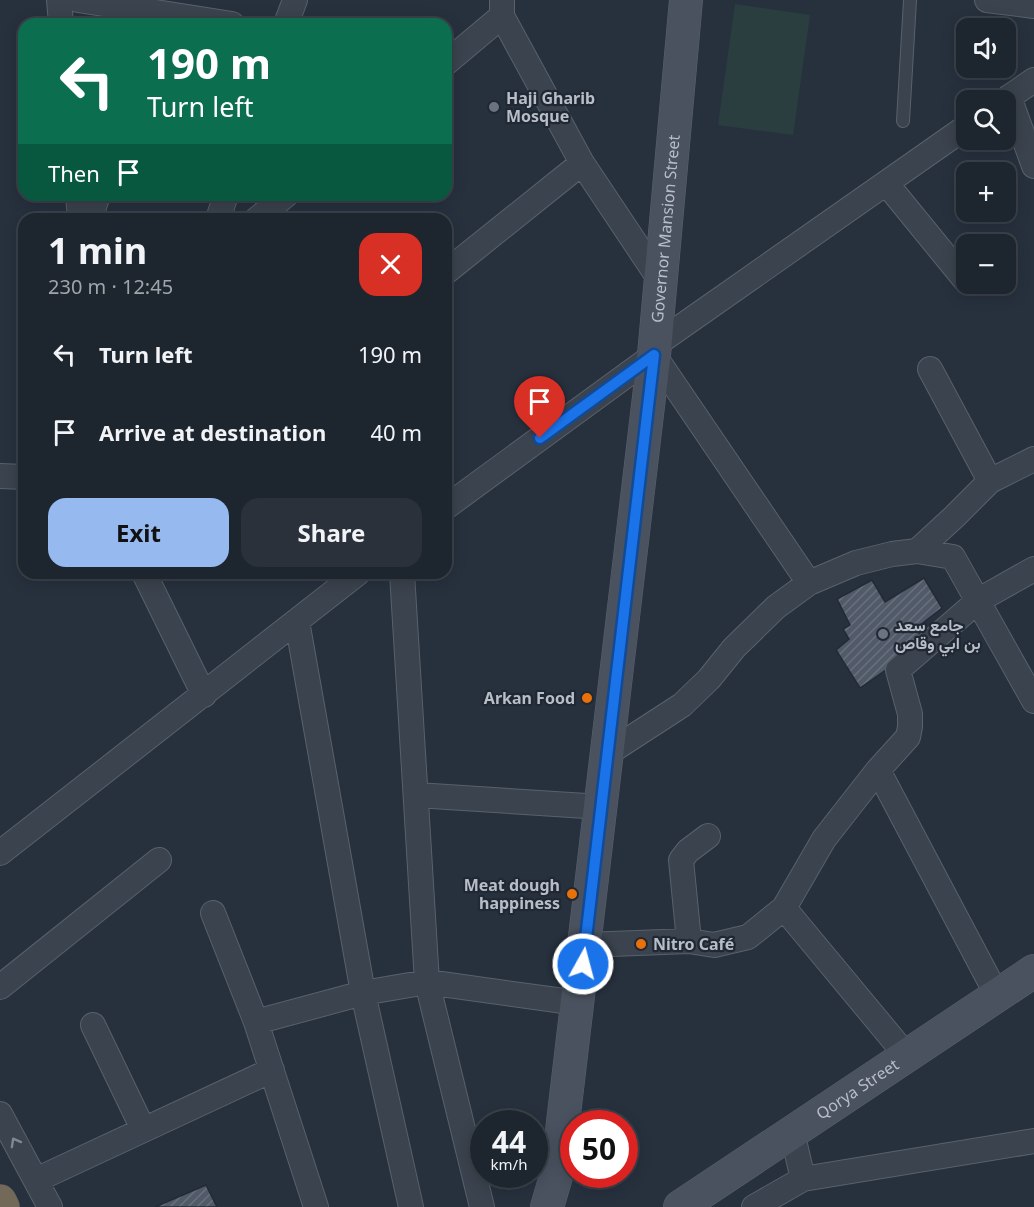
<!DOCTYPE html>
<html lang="en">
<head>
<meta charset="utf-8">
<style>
	:root { --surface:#1d252e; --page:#2a313a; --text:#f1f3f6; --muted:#a0a5aa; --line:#3b424a; --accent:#96b9ef }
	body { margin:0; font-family:"Noto Sans",Vazirmatn,sans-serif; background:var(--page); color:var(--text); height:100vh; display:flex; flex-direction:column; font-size:22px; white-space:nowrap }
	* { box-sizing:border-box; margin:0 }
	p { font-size:20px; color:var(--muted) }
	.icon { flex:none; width:33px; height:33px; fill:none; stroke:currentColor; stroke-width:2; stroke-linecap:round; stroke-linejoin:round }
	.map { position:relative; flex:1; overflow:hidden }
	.sheet { position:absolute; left:18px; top:213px; width:434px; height:366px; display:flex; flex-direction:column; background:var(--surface); border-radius:18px; box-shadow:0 3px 15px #0003,0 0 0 2px var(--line) }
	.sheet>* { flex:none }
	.hud { position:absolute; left:18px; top:18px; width:434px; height:183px; border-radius:18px; box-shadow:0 3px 15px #0003,0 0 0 2px var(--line); background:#0b6e4f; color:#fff; overflow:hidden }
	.tools { position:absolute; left:956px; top:18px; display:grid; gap:12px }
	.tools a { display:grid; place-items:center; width:60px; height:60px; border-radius:12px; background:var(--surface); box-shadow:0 3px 15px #0003,0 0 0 2px var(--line); font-size:30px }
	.speed { position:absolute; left:470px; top:1110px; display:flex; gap:12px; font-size:30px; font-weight:700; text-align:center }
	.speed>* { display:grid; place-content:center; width:78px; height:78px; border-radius:50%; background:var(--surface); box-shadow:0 3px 15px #0003,0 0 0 2px var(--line); line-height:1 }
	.speed small { font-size:15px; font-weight:400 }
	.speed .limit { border:9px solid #d22; background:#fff; color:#111 }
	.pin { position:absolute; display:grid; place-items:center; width:51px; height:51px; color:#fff; margin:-62px -26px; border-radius:50% 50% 50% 0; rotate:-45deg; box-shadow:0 0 6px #0007 }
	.pin .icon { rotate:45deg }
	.me { position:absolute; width:66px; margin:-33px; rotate:7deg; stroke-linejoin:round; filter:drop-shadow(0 0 4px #0008) }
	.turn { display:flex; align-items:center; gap:21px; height:126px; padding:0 30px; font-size:27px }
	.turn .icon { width:78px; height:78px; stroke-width:2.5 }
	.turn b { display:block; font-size:42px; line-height:51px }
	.then { display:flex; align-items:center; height:57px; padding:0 30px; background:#0003; gap:12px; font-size:22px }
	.round { display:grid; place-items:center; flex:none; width:63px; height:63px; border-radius:18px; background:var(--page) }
	.head { display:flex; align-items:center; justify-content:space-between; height:102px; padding:0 30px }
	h1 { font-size:36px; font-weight:700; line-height:45px }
	.button { display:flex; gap:12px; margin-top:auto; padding:12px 30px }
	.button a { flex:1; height:69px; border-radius:18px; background:var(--accent); color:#111; font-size:24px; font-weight:700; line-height:69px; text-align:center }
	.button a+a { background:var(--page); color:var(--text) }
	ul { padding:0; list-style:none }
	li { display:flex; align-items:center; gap:18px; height:78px; padding:0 30px }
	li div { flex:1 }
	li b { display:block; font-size:22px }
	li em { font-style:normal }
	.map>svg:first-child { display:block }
</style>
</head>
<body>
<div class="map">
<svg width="1034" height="1207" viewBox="0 0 1034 1207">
	<defs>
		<pattern id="building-hatch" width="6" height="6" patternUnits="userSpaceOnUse" patternTransform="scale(1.5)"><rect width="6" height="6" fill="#515a68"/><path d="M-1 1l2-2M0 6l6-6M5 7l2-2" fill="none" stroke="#68707c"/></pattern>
	</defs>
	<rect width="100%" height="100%" fill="#27313e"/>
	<path fill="#2a3e40" d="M735 4 810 15 793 135 718 125Z"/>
	<path fill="url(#building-hatch)" stroke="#222a35" stroke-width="1.5" d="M924 578 942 608 919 626 920 646 860 688 836 650 849 639 843 629 850 625 837 599 872 580 885 602Z
		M206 1185 217 1207H155Z"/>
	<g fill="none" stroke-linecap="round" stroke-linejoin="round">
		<defs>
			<path id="lane" d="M903 121 910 0"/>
			<path id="street" d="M59 0 61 24
				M78 0 232 24
				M502 0V16L582 163 660 280
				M987 0 1034 6
				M286 24 295 0
				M446 63 502 16
				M1009 97 1034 166
				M1005 100 1034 80
				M886 183 966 281
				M78 195 80 219
				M90 219 98 195
				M218 219 226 195
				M257 219 286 195
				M446 272 582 163
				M655 345 966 127
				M930 369 990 481
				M0 476 24 477
				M446 507 654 355 809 583
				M917 551 954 517 990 481 1034 459
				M144 573 204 695
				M402 573 427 982 482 1207
				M297 621 363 993 411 1207
				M608 753 682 705 709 679 734 648 776 607 809 583 856 563 892 554 917 551 953 557 1034 701
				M878 770 997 995
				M416 795 602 807
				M0 853 358 573
				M784 908 906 1055
				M213 913 256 1022 316 1207
				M689 941 681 860 688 851 708 836
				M585 945 689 941 714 945 748 937 784 908 824 839 878 770 908 737 910 727V714L898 670 979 600 1034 569
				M0 987 159 860
				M256 1022 363 993 427 982 578 1003
				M93 1025 143 1129
				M0 1114 50 1207
				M792 1132 803 1179
				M36 1180 272 1070
				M754 1207 803 1179 1034 1141"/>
			<g id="secondary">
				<path id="s1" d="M547 1207 557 1173 654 355 686 0"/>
				<path id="s2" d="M680 1207 1034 971"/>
			</g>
			<path id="highway" d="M0 1201 3 1207"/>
		</defs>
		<use href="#lane" stroke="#59616b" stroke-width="14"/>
		<use href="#street" stroke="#59616b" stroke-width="26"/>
		<use href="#secondary" stroke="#59616b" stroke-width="34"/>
		<use href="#highway" stroke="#464e58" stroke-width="34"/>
		<use href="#lane" stroke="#3b434e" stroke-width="12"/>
		<use href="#street" stroke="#3b434e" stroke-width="24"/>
		<use href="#secondary" stroke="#4a5260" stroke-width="33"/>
		<use href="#highway" stroke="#736959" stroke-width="33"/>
	</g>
	<defs><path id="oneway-chevron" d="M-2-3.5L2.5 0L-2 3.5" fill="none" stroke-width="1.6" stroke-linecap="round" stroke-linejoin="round" transform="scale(1.5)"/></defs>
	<use stroke="#808791" href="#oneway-chevron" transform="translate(15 1142) rotate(-119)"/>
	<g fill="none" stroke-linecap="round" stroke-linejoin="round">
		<defs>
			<path id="route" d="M540 438 654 355 583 964"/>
		</defs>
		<use href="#route" stroke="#114b97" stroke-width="15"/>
		<use href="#route" stroke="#1a73e8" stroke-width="10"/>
	</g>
	<g fill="#6b7280" stroke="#202833" stroke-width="2">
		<circle cx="494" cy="107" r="6"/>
		<circle cx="883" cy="634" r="6"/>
	</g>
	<g fill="#e8710a" stroke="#202833" stroke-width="2">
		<circle cx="587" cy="698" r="6"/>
		<circle cx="572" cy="894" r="6"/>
		<circle cx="641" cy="944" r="6"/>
	</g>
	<g text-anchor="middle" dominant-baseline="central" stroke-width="4.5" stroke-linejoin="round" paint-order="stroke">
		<g font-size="16" font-weight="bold" fill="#b8bec8" stroke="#202833" text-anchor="start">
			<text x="506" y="98">Haji Gharib<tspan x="506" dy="18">Mosque</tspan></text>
			<text x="895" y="625">جامع سعد<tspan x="895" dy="18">بن ابي وقاص</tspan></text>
			<text x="575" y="698" text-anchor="end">Arkan Food</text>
			<text x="560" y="885" text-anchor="end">Meat dough<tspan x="560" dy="18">happiness</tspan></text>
			<text x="653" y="944">Nitro Café</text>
		</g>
		<g font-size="16" fill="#b8bec8" stroke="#202833">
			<text stroke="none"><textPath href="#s1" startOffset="986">Governor Mansion Street</textPath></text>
			<text stroke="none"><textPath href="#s2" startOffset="213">Qorya Street</textPath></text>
		</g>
	</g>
</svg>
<div class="tools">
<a><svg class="icon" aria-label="sound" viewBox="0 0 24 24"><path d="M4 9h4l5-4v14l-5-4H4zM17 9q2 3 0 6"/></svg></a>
<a><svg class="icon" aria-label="search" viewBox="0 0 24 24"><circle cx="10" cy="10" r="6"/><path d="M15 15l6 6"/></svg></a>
<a>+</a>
<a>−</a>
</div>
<div class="speed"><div>44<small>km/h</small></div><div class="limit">50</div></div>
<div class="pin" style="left:540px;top:438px;background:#d93025"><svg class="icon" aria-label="arrive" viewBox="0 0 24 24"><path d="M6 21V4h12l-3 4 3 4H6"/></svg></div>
<svg class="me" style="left:583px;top:964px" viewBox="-20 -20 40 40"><circle r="17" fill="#1a73e8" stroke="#fff" stroke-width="3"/><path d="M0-11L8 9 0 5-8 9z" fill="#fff"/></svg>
<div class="hud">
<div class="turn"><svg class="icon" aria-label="left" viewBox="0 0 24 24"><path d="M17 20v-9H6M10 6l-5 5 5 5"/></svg><div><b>190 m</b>Turn left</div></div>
<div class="then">Then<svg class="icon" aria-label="arrive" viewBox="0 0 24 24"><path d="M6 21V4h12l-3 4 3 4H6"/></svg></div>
</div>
<section class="sheet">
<div class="head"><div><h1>1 min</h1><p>230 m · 12:45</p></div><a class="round" style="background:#d93025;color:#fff"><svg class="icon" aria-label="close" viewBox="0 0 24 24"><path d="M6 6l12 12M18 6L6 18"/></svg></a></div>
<ul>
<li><svg class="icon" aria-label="left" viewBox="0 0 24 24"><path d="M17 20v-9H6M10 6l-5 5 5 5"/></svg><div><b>Turn left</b></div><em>190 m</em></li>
<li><svg class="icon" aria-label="arrive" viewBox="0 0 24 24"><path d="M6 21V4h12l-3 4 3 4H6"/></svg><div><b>Arrive at destination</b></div><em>40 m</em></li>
</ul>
<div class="button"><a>Exit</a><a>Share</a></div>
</section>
</div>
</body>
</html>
